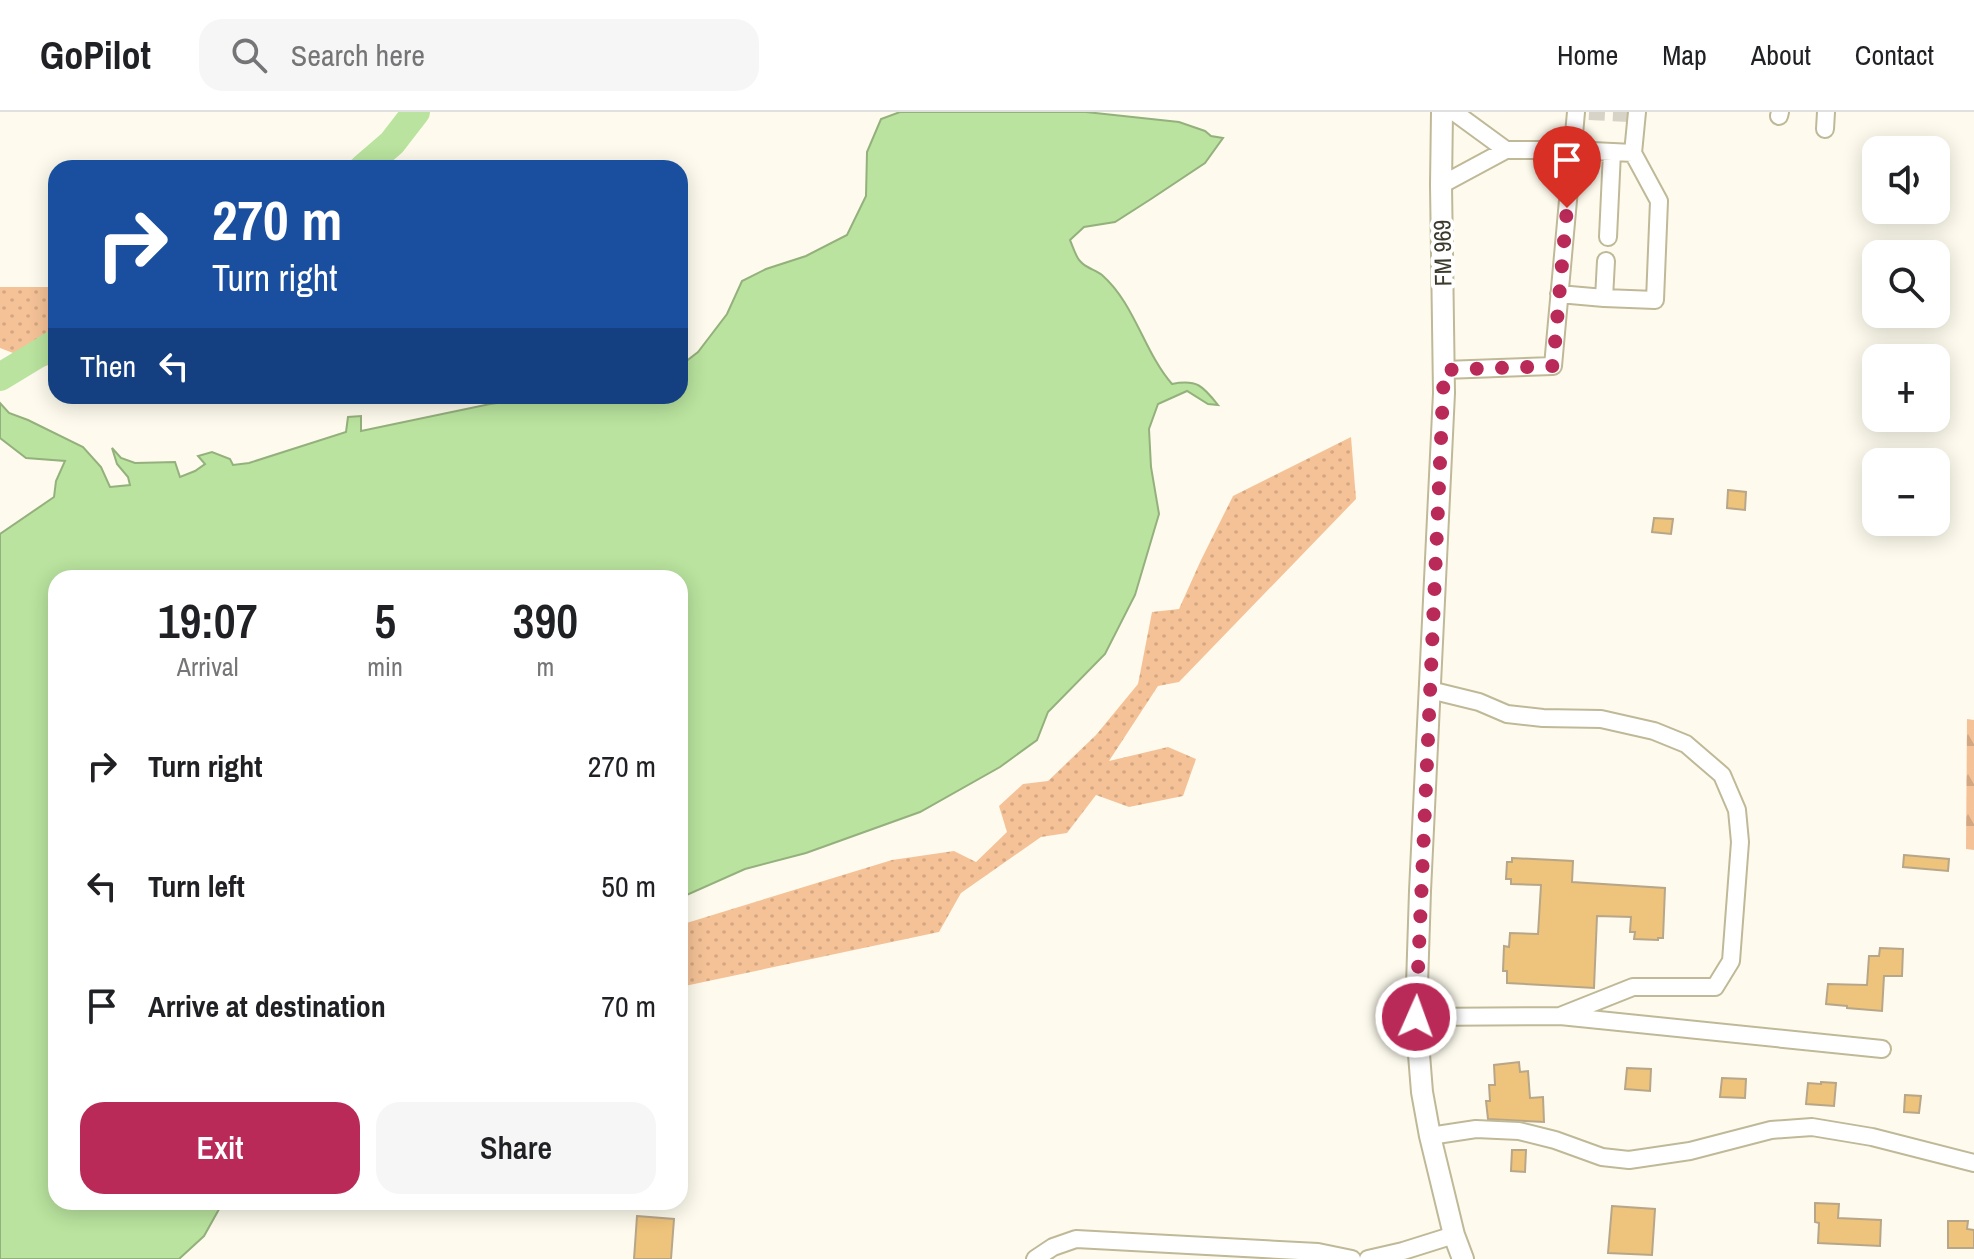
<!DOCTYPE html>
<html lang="en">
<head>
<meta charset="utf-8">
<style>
	:root { --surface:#fff; --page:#f6f6f6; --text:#202124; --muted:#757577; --line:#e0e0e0; --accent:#b92a59 }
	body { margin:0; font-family:"Archivo Narrow",sans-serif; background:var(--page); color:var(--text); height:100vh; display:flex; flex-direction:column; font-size:30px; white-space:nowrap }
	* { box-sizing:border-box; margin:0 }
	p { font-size:26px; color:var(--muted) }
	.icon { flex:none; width:44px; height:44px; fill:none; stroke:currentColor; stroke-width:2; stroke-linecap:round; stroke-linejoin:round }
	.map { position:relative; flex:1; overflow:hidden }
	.panel { position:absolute; left:48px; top:458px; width:640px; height:640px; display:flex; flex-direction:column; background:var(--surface); border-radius:24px; box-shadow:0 4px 20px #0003 }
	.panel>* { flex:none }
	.guide { position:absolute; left:48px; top:48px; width:640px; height:244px; border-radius:24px; box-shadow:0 4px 20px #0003; background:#1a4fa0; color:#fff; overflow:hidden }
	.tools { position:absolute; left:1862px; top:24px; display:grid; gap:16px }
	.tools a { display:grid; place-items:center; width:88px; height:88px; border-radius:16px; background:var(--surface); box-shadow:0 4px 20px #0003; font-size:40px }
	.pin { position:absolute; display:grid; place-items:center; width:68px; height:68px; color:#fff; margin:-82px -34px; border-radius:50% 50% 50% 0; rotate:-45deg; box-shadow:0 0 8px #0007 }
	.pin .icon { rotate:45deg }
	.me { position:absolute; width:88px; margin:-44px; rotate:2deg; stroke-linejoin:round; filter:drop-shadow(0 0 6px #0008) }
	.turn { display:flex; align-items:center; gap:28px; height:168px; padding:0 32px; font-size:36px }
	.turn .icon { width:104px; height:104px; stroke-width:2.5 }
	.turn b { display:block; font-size:56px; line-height:68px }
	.then { display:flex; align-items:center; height:76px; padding:0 32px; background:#0003; gap:16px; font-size:30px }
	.eta { display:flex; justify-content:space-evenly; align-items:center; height:136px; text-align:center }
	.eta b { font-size:48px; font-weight:600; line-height:56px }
	.primary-button { display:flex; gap:16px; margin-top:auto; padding:16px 32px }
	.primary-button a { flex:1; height:92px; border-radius:24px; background:var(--accent); color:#fff; font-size:32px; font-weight:600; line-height:92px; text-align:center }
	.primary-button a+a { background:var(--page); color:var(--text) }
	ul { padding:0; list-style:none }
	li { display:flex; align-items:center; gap:24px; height:120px; padding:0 32px }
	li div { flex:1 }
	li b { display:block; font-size:30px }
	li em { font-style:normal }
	header { display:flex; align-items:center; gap:48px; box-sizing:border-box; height:112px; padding:0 40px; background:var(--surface); border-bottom:2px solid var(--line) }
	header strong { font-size:38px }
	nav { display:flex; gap:44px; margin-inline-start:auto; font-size:28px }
	.search { width:560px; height:72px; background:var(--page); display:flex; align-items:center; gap:20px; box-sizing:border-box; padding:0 28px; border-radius:24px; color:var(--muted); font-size:30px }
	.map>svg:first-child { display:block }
</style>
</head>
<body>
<header>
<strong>GoPilot</strong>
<div class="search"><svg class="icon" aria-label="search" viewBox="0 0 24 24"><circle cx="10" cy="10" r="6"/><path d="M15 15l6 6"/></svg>Search here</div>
<nav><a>Home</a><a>Map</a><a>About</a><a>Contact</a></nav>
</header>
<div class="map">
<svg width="1974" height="1147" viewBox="0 0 1974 1147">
	<defs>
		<pattern id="grass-dots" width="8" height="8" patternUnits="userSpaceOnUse" patternTransform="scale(2)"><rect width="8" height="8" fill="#f5c297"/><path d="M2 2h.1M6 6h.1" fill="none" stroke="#d3a782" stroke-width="1.8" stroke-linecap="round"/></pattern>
		<pattern id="forest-firs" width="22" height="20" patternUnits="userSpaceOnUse" patternTransform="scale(2)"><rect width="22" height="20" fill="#f5c297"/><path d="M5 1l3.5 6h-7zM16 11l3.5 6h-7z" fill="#d3a782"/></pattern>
	</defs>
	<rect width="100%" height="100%" fill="#fefbee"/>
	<path fill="url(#grass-dots)" d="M0 175H56V254L55 251 32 258 13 241 0 236Z
		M1351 325 1356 387 1179 570 1158 574 1109 649 1168 635 1196 647 1183 684 1129 695 1096 683 1067 721 1041 725 961 781 939 820 680 875V813L892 748 954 739 976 750 1007 720 999 694 1023 672 1048 669 1096 623 1138 572 1152 500 1179 497 1201 448 1233 384Z"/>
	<path fill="url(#forest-firs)" d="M1967 607 1974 608V738L1966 737Z"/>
	<path fill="#b9e39e" stroke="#94b07c" stroke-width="2" d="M900 0H1086L1179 10 1205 19 1211 24 1223 26 1205 51 1151 87 1115 110 1084 115 1070 128C1073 135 1076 146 1081 150 1086 156 1096 158 1102 163 1135 192 1144 240 1172 272 1197 267 1203 274 1218 293L1208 292 1187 279 1158 292 1149 317 1151 355 1159 402 1135 483 1105 542 1048 600 1037 628 1000 655 920 700 806 741 745 757 680 786V466H56V1090H223L204 1124 179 1147H0V422L54 385 56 369 65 349 26 346 0 326V291L9 301 28 308 83 335 101 355 110 375 130 373 128 365 117 352 112 336 121 346 135 351 175 350 180 365 195 359 205 352 198 344 212 340 230 347 233 353 249 351 346 320 348 305 361 304V319L490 292 547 284H680V254L698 240 727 202 742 169 766 157 806 144 847 123 866 84 867 40 881 7Z"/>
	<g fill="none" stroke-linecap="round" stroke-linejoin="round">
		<path stroke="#b9e39e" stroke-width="28" d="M363 56 392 31 416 0
			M0 265 56 231"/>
	</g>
	<path fill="#eec37b" stroke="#b8a689" stroke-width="2" d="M1728 378 1746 380 1745 398 1727 396Z
		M1654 406 1673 407 1671 422 1652 420Z
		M1904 743 1949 747 1948 759 1903 755Z
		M1512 746 1573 749 1572 770 1665 776 1663 826H1658V828L1634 827 1635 820H1630L1631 805 1597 804 1594 876 1507 871V859H1503L1504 834 1509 835 1510 821 1538 822 1541 773 1511 772V767H1506L1507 750H1512Z
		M1880 836 1903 837 1902 864H1884L1882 899 1847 896V894L1826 892 1828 872 1867 873 1869 844H1879Z
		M1519 950 1520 960 1528 959 1530 986 1543 985 1544 1010 1488 1007 1486 989H1490L1489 973H1495L1494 953Z
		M1627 956 1651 957 1650 979 1625 977Z
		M1722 966 1746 967 1745 986 1720 985Z
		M1821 970 1836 971 1834 994 1806 992 1808 971 1821 972Z
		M1905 983 1921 984 1919 1001 1904 1000Z
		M1512 1038H1526L1525 1060 1511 1059Z
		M1815 1091 1839 1092 1838 1106 1881 1108 1880 1134 1818 1131 1819 1111 1815 1110Z
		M1612 1094 1655 1097 1652 1143 1608 1141Z
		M637 1104 674 1107 671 1147H634Z
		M1948 1109H1968L1967 1117 1974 1118V1136H1948Z"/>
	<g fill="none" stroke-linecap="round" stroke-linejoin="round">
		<path stroke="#d7d4c7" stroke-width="16" stroke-dasharray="16 8" stroke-linecap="butt" d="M1589 0 1631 2"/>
		<defs>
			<path id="minor" d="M1779 4 1780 0
				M1825 17 1826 0
				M1506 38H1572L1633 41 1637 0
				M1441 73 1506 38 1454 0
				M1608 125 1612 40
				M1559 182 1604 186 1606 149
				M1604 186 1655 188 1659 89 1633 41
				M1444 258 1553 254 1576 0
				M1430 578 1479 590 1507 602 1543 606 1601 607 1654 619 1686 632 1722 663 1737 698 1740 730 1731 849 1715 875H1633L1560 904
				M1416 905 1560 904 1882 937
				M1430 1024 1476 1017 1519 1019 1555 1028 1602 1045 1629 1048 1690 1039 1771 1018 1812 1015 1872 1025 1974 1051
				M1035 1147 1053 1135 1076 1127 1318 1140 1352 1147
				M1368 1147 1403 1139 1454 1123"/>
			<path id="major" d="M1442 0 1441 73 1444 281 1420 779 1416 905 1422 980 1430 1024 1454 1123 1463 1147"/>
		</defs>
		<use href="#minor" stroke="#bfb998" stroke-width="20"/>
		<use href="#major" stroke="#bfb998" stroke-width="24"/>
		<use href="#minor" stroke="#fff" stroke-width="16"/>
		<use href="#major" stroke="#fff" stroke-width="20"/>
	</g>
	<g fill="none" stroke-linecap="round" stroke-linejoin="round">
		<path stroke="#b92a59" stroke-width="14" stroke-dasharray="0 25.2" d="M1416 905 1444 258 1553 254 1567 96"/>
	</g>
	<g text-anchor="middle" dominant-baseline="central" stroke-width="8" stroke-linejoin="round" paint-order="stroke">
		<g font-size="24" fill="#3d3a2d" stroke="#fff">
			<text transform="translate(1442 141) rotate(-91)">FM 969</text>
		</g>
	</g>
</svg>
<div class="tools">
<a><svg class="icon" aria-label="sound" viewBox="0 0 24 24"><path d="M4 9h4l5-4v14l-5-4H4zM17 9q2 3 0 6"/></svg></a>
<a><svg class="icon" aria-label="search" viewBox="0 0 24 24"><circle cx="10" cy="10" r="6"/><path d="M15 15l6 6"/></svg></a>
<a>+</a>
<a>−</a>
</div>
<div class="pin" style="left:1567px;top:96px;background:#d93025"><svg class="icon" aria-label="arrive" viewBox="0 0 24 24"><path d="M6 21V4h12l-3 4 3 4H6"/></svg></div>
<svg class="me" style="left:1416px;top:905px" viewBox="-20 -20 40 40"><circle r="17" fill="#b92a59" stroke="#fff" stroke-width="3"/><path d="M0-11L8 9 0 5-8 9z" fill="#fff"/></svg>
<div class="guide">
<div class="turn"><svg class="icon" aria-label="right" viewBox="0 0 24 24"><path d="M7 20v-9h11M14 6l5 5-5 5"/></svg><div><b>270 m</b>Turn right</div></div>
<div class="then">Then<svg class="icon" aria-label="left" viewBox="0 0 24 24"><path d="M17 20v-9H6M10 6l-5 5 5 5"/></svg></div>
</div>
<section class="panel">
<div class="eta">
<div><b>19:07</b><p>Arrival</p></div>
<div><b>5</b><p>min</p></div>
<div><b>390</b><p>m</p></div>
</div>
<ul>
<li><svg class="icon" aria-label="right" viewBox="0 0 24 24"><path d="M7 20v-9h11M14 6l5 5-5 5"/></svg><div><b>Turn right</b></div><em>270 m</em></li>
<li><svg class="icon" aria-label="left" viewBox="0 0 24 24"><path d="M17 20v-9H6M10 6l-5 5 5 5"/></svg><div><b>Turn left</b></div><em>50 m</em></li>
<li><svg class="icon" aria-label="arrive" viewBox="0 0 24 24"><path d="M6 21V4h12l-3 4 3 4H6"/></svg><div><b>Arrive at destination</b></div><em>70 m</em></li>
</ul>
<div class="primary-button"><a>Exit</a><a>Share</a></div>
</section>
</div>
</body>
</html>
